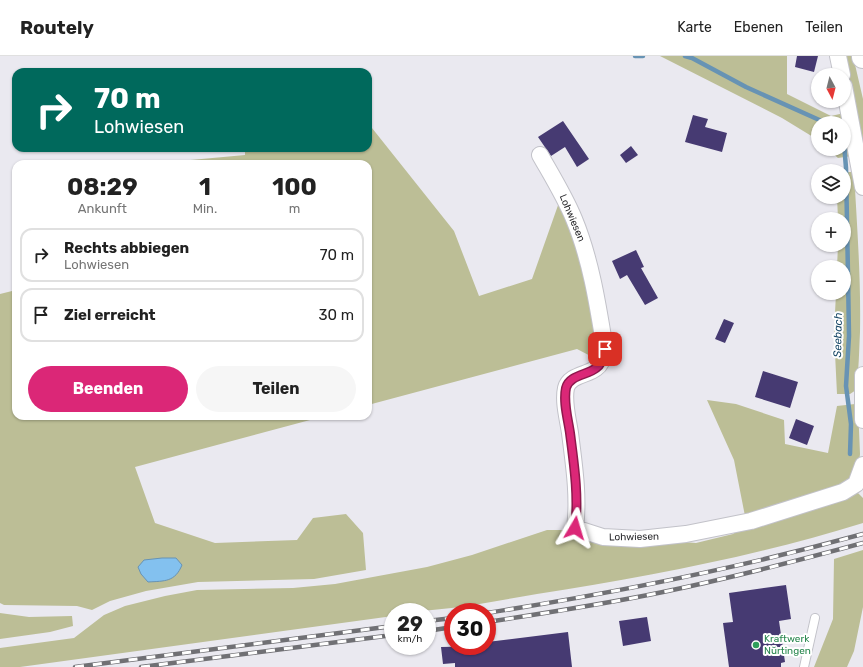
<!DOCTYPE html>
<html lang="de">
<head>
<meta charset="utf-8">
<style>
	:root { --surface:#fff; --page:#f6f6f6; --text:#222; --muted:#767676; --line:#e0e0e0; --accent:#db2777 }
	body { margin:0; font-family:Rubik,sans-serif; background:var(--page); color:var(--text); height:100vh; display:flex; flex-direction:column; font-size:15px; white-space:nowrap }
	* { box-sizing:border-box; margin:0 }
	p { font-size:13px; color:var(--muted) }
	.icon { flex:none; width:22px; height:22px; fill:none; stroke:currentColor; stroke-width:2; stroke-linecap:round; stroke-linejoin:round }
	.map { position:relative; flex:1; overflow:hidden }
	.drawer { position:absolute; left:12px; top:104px; width:360px; height:260px; display:flex; flex-direction:column; background:var(--surface); border-radius:12px; box-shadow:0 1px 3px #0004 }
	.drawer>* { flex:none }
	.top-card { position:absolute; left:12px; top:12px; width:360px; height:84px; border-radius:12px; box-shadow:0 1px 3px #0004; background:#00695c; color:#fff; overflow:hidden }
	.needle { width:26px; rotate:173deg }
	.buttons { position:absolute; left:811px; top:12px; display:grid; gap:8px }
	.buttons a { display:grid; place-items:center; width:40px; height:40px; border-radius:50%; background:var(--surface); box-shadow:0 1px 3px #0004; font-size:20px }
	.speed { position:absolute; left:384px; top:547px; display:flex; gap:8px; font-size:20px; font-weight:700; text-align:center }
	.speed>* { display:grid; place-content:center; width:52px; height:52px; border-radius:50%; background:var(--surface); box-shadow:0 1px 3px #0004; line-height:1 }
	.speed small { font-size:10px; font-weight:400 }
	.speed .limit { border:6px solid #d22; background:#fff; color:#111 }
	.pin { position:absolute; display:grid; place-items:center; width:34px; height:34px; color:#fff; margin:-17px; border-radius:8px; box-shadow:0 2px 6px #0006 }
	.me { position:absolute; width:44px; margin:-22px; rotate:7deg; stroke-linejoin:round; filter:drop-shadow(0 0 3px #0008) }
	.turn { display:flex; align-items:center; gap:14px; height:84px; padding:0 16px; font-size:18px }
	.turn .icon { width:52px; height:52px; stroke-width:2.5 }
	.turn b { display:block; font-size:28px; line-height:34px }
	.eta { display:flex; justify-content:space-evenly; align-items:center; height:68px; text-align:center }
	.eta b { font-size:24px; font-weight:700; line-height:28px }
	.cta { display:flex; gap:8px; margin-top:auto; padding:8px 16px }
	.cta a { flex:1; height:46px; border-radius:24px; background:var(--accent); color:#fff; font-size:16px; font-weight:700; line-height:46px; text-align:center }
	.cta a+a { background:var(--page); color:var(--text) }
	ul { padding:0; list-style:none }
	li { display:flex; align-items:center; gap:12px; height:54px; margin:0 8px 6px; padding:0 8px; border:2px solid var(--line); border-radius:12px }
	li div { flex:1 }
	li b { display:block; font-size:15px }
	li em { font-style:normal }
	header { display:flex; align-items:center; gap:24px; box-sizing:border-box; height:56px; padding:0 20px; background:var(--surface); border-bottom:1px solid var(--line) }
	header strong { font-size:19px }
	nav { display:flex; gap:22px; margin-inline-start:auto; font-size:14px }
	.map>svg:first-child { display:block }
</style>
</head>
<body>
<header>
<strong>Routely</strong>
<nav><a>Karte</a><a>Ebenen</a><a>Teilen</a></nav>
</header>
<div class="map">
<svg width="863" height="611" viewBox="0 0 863 611">
	<rect width="100%" height="100%" fill="#eae9f0"/>
	<path fill="#bcbe96" d="M660 0H787V38L831 60 844 57 852 100 838 102 828 93H844V67H818V84L782 62Z
		M841 0H853L863 43V120Z
		M368 67 454 175 479 240 532 223 562 138 574 163 602 306 577 293 368 349V108H147L245 99V92H368Z
		M844 116H854C857 169 861 222 860 276 859 295 859 315 856 334L850 338H837L834 277 836 237H844V211H837L838 189H844V163H838L837 141H844Z
		M16 234V360H325L135 411 155 467 215 487 297 484 313 462 346 458 363 477 366 514 314 523 198 526 146 535 110 545 92 554 77 550 4 549 0 547V238Z
		M707 344 736 348 784 364 785 388 828 397 837 350 855 348 858 350 860 398 858 417 851 426 745 460 734 404Z
		M856 435 863 442V467C757 500 647 521 537 538 490 546 441 556 393 556V560L20 611H0V592L74 582 104 559 125 550 165 540 197 534 293 532 335 528 427 511 472 499 547 474H562L578 478 696 487 733 478 743 470Z
		M863 494V551L854 595 847 611H814L833 563 834 503Z
		M0 557 29 561 72 560 73 570 50 576 0 583Z"/>
	<path fill="#83c1ef" stroke="#6793b4" d="M162 502H176L182 509C175 526 165 525 148 526L141 518 138 511 144 504Z"/>
	<g fill="none" stroke-linecap="round" stroke-linejoin="round">
		<path stroke="#6793b4" stroke-width="4.5" d="M635 0H643
			M685 0 692 2 746 31 826 67
			M844 87 846 112 848 219 849 280 846 330 851 368 850 398"/>
	</g>
	<path fill="#463a72" d="M797 0H818L814 16 795 11Z
		M693 59 708 63 705 71 727 77 722 96 685 86Z
		M563 65 589 103 577 111 565 91 551 100 538 81Z
		M631 90 638 99 626 107 620 99Z
		M636 194 644 211 641 212 658 242 645 249 627 219 620 223 612 205Z
		M724 263 734 267 725 287 715 283Z
		M763 315 798 326 790 352 755 341Z
		M796 363 814 370 807 389 789 382Z
		M786 529 791 563 779 565 785 606 781 607V611H729L723 567 733 566 729 537Z
		M647 561 651 585 623 590 619 565Z
		M568 576 572 611H455V607L443 608 441 591 487 590V586Z"/>
	<g fill="none" stroke-linecap="round" stroke-linejoin="round">
		<defs>
			<path id="service" d="M804 611 815 562"/>
			<path id="minor" d="M838 0 842 19
				M844 30 863 131
				M540 99C552 120 565 141 574 163 591 204 598 250 605 293 604 300 602 308 596 312 588 319 569 319 566 332 563 346 568 363 570 377 574 409 579 441 575 472L603 481 640 483 686 478 751 465 843 436 856 428 863 409
				M863 319V364"/>
			<path id="primary" d="M863 0V1"/>
		</defs>
		<use href="#service" stroke="#c2c2c9" stroke-width="10"/>
		<use href="#minor" stroke="#c2c2c9" stroke-width="18"/>
		<use href="#primary" stroke="#c2c2c9" stroke-width="24"/>
		<use href="#service" stroke="#fff" stroke-width="8"/>
		<use href="#minor" stroke="#fff" stroke-width="16"/>
		<use href="#primary" stroke="#fff" stroke-width="22"/>
		<defs>
			<path id="rail" d="M487 557C614 537 739 512 863 478
				M427 565 453 562
				M487 566C546 557 605 548 663 536 730 522 797 505 863 487
				M427 575 453 571
				M75 611 393 570
				M141 611 393 579"/>
		</defs>
		<use href="#rail" stroke="#707074" stroke-width="4.5"/>
		<use href="#rail" stroke="#fff" stroke-width="3" stroke-dasharray="9" stroke-linecap="butt"/>
	</g>
	<g fill="none" stroke-linecap="round" stroke-linejoin="round">
		<defs>
			<path id="route" d="M575 472C579 441 574 408 570 377 568 363 563 346 566 332 569 319 588 319 596 312 602 308 604 300 605 293"/>
		</defs>
		<use href="#route" stroke="#8e194d" stroke-width="10"/>
		<use href="#route" stroke="#db2777" stroke-width="7"/>
	</g>
	<circle fill="#2e9e5b" stroke="#fff" stroke-width="1.5" cx="756" cy="589" r="4"/>
	<g text-anchor="middle" dominant-baseline="central" stroke-width="4" stroke-linejoin="round" paint-order="stroke">
		<g font-size="10" fill="#27272a" stroke="#fff">
			<text transform="translate(572 162) rotate(67)">Lohwiesen</text>
			<text transform="translate(634 481) rotate(-1)">Lohwiesen</text>
		</g>
		<g font-size="10" fill="#27864d" stroke="#fff" text-anchor="start">
			<text x="764" y="583">Kraftwerk<tspan x="764" dy="12">Nürtingen</tspan></text>
		</g>
		<g font-size="11" font-style="italic" fill="#1a4968" stroke="#fff">
			<text transform="translate(838 279) rotate(-89)">Seebach</text>
		</g>
	</g>
</svg>
<div class="buttons">
<a><svg class="needle" viewBox="-14 -14 28 28"><path d="M0-13l5 13h-10z" fill="#e53935"/><path d="M0 13l5-13h-10z" fill="#767676"/></svg></a>
<a><svg class="icon" aria-label="sound" viewBox="0 0 24 24"><path d="M4 9h4l5-4v14l-5-4H4zM17 9q2 3 0 6"/></svg></a>
<a><svg class="icon" aria-label="layers" viewBox="0 0 24 24"><path d="M12 4l9 5-9 5-9-5zM3 14l9 5 9-5"/></svg></a>
<a>+</a>
<a>−</a>
</div>
<div class="speed"><div>29<small>km/h</small></div><div class="limit">30</div></div>
<div class="pin" style="left:605px;top:293px;background:#d93025"><svg class="icon" aria-label="arrive" viewBox="0 0 24 24"><path d="M6 21V4h12l-3 4 3 4H6"/></svg></div>
<svg class="me" style="left:575px;top:472px" viewBox="-20 -20 40 40"><path d="M0-17L14 15 0 8-14 15z" fill="#db2777" stroke="#fff" stroke-width="4"/></svg>
<div class="top-card">
<div class="turn"><svg class="icon" aria-label="right" viewBox="0 0 24 24"><path d="M7 20v-9h11M14 6l5 5-5 5"/></svg><div><b>70 m</b>Lohwiesen</div></div>
</div>
<section class="drawer">
<div class="eta">
<div><b>08:29</b><p>Ankunft</p></div>
<div><b>1</b><p>Min.</p></div>
<div><b>100</b><p>m</p></div>
</div>
<ul>
<li><svg class="icon" aria-label="right" viewBox="0 0 24 24"><path d="M7 20v-9h11M14 6l5 5-5 5"/></svg><div><b>Rechts abbiegen</b><p>Lohwiesen</p></div><em>70 m</em></li>
<li><svg class="icon" aria-label="arrive" viewBox="0 0 24 24"><path d="M6 21V4h12l-3 4 3 4H6"/></svg><div><b>Ziel erreicht</b></div><em>30 m</em></li>
</ul>
<div class="cta"><a>Beenden</a><a>Teilen</a></div>
</section>
</div>
</body>
</html>
